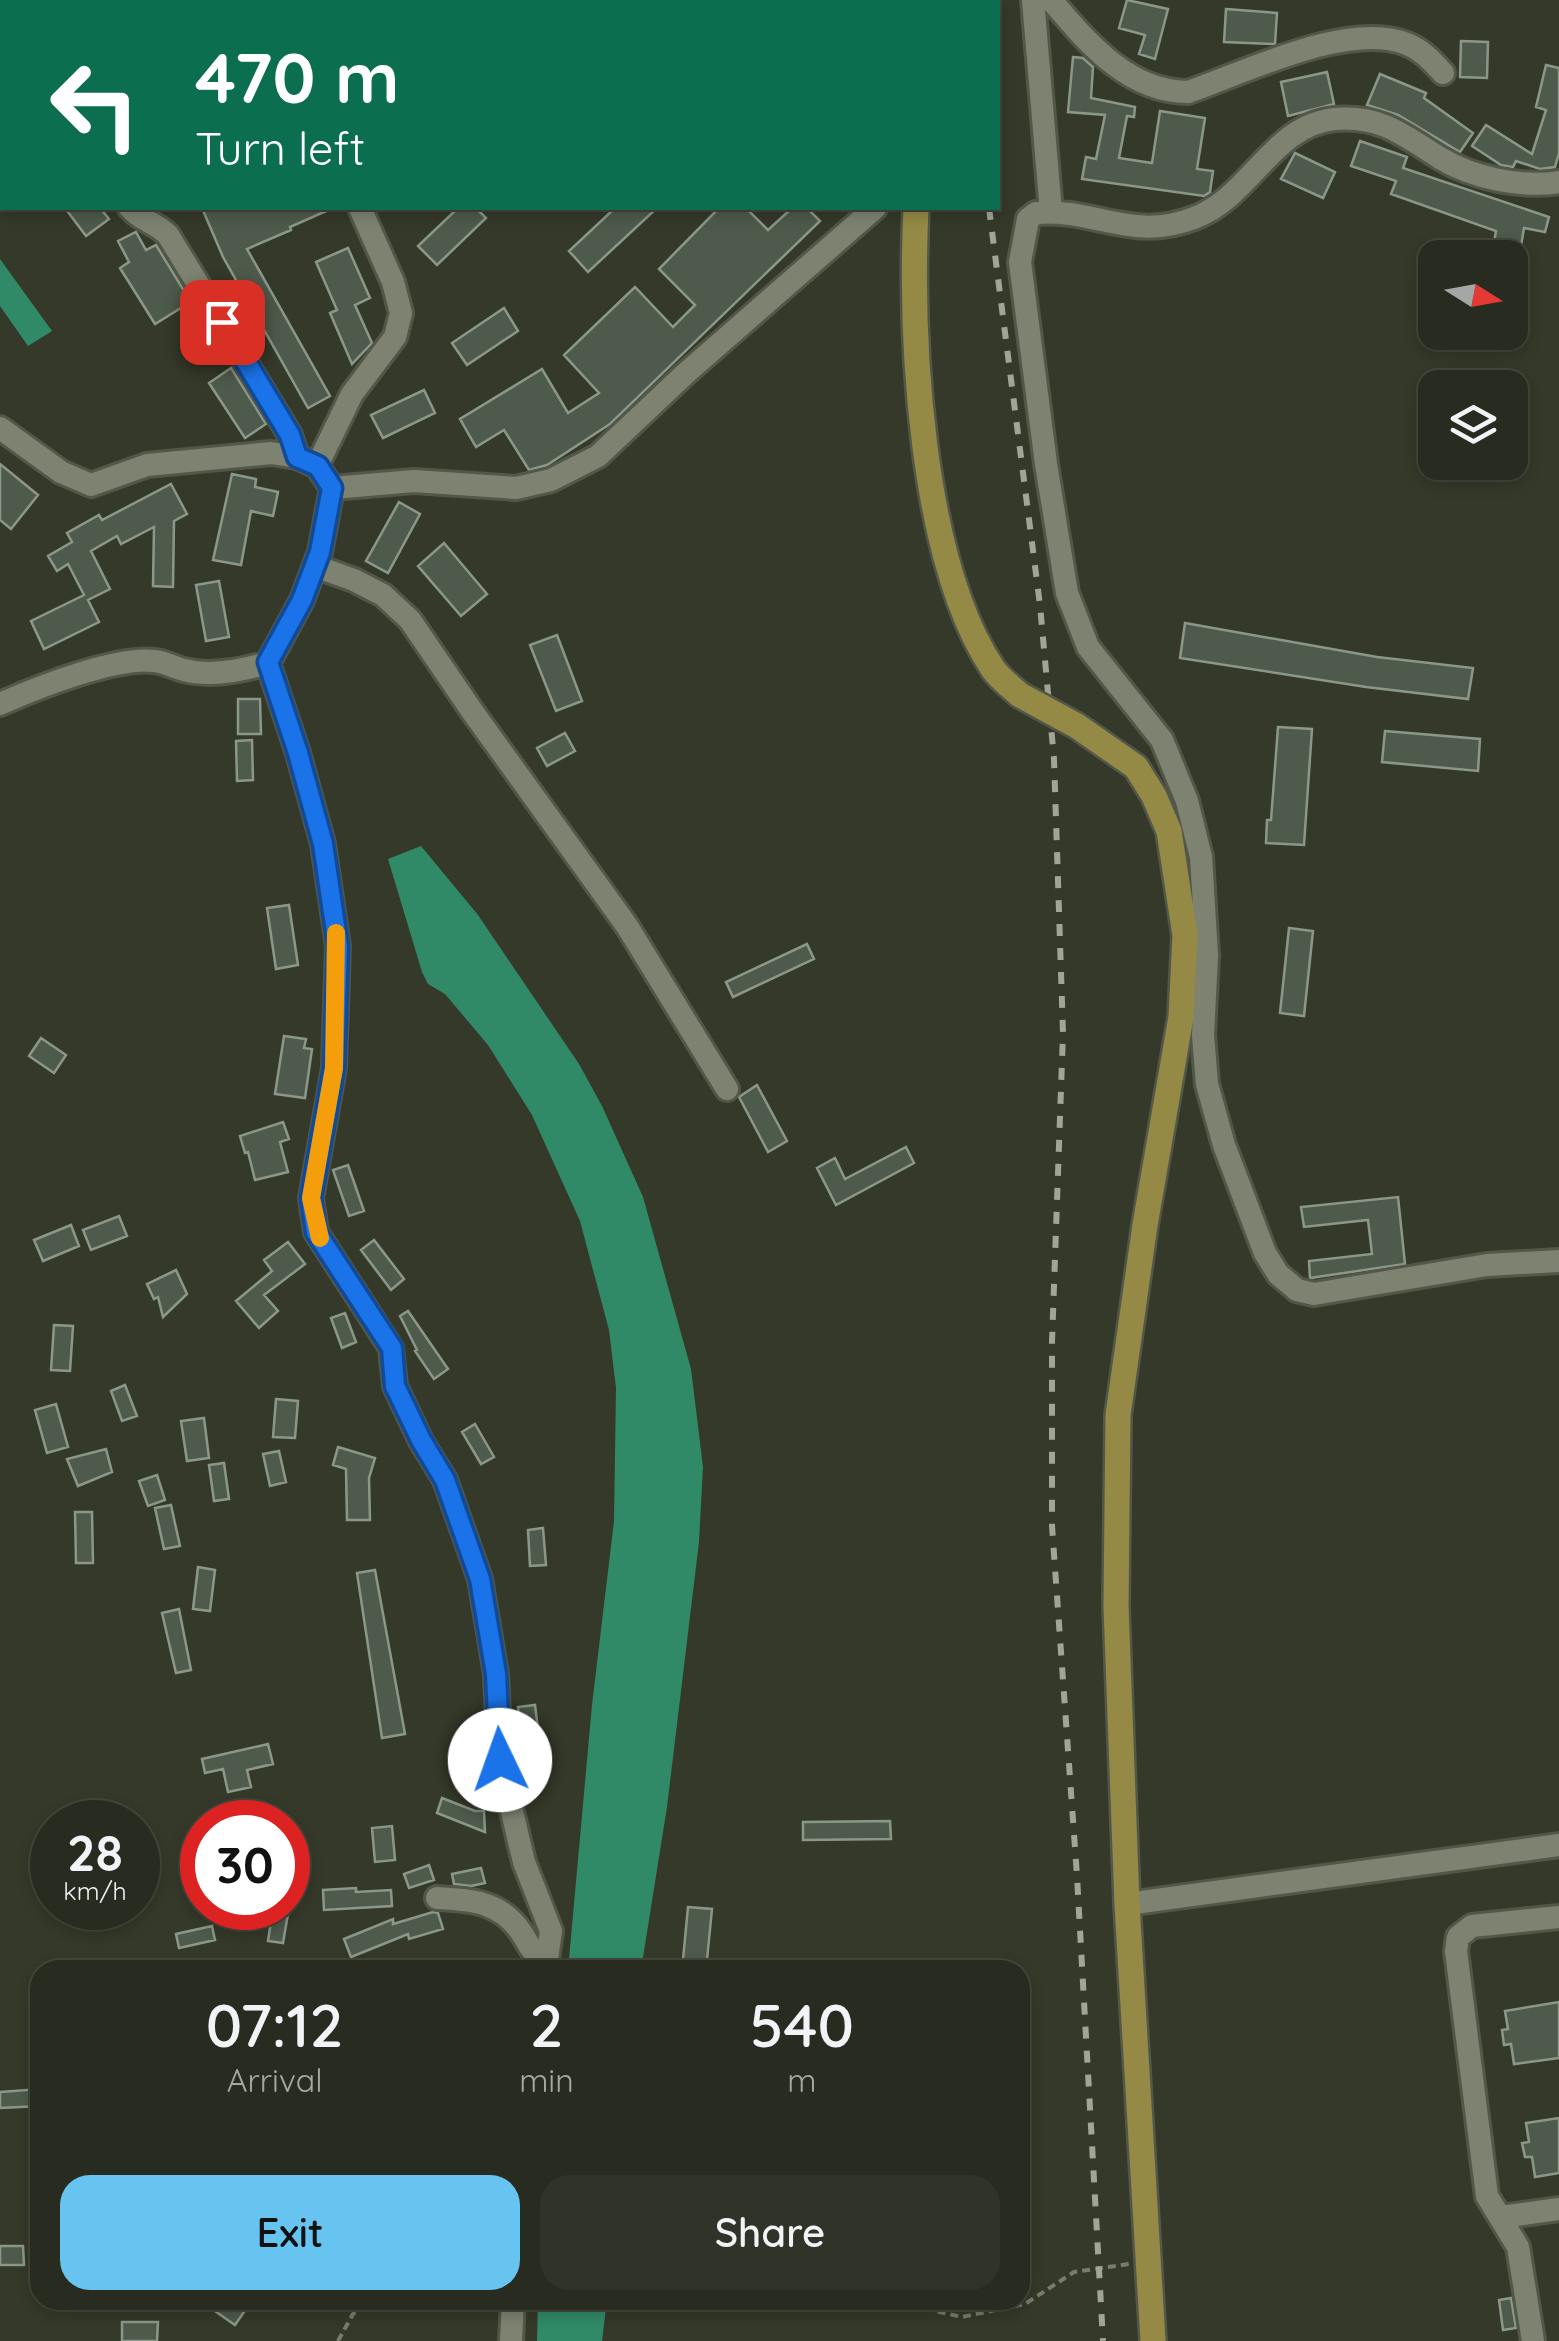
<!DOCTYPE html>
<html lang="en">
<head>
<meta charset="utf-8">
<style>
	:root { --surface:#282b1f; --page:#303328; --text:#f1f3f6; --muted:#a5a7a4; --line:#44473d; --accent:#67c4f0 }
	body { margin:0; font-family:Quicksand,sans-serif; background:var(--page); color:var(--text); height:100vh; display:flex; flex-direction:column; font-size:38px; white-space:nowrap }
	* { box-sizing:border-box; margin:0 }
	p { font-size:32px; color:var(--muted) }
	.icon { flex:none; width:55px; height:55px; fill:none; stroke:currentColor; stroke-width:2; stroke-linecap:round; stroke-linejoin:round }
	.map { position:relative; flex:1; overflow:hidden }
	.details { position:absolute; left:30px; top:1960px; width:1000px; height:350px; display:flex; flex-direction:column; background:var(--surface); border-radius:30px; box-shadow:0 5px 15px #0003,0 0 0 2px var(--line) }
	.details>* { flex:none }
	.banner { position:absolute; left:0px; top:0px; width:1000px; height:210px; box-shadow:0 5px 15px #0003,0 0 0 2px var(--line); background:#0b6e4f; color:#fff; overflow:hidden }
	.needle { width:65px; rotate:101deg }
	.buttons { position:absolute; left:1418px; top:240px; display:grid; gap:20px }
	.buttons a { display:grid; place-items:center; width:110px; height:110px; border-radius:20px; background:var(--surface); box-shadow:0 5px 15px #0003,0 0 0 2px var(--line); font-size:50px }
	.speed { position:absolute; left:30px; top:1800px; display:flex; gap:20px; font-size:50px; font-weight:700; text-align:center }
	.speed>* { display:grid; place-content:center; width:130px; height:130px; border-radius:50%; background:var(--surface); box-shadow:0 5px 15px #0003,0 0 0 2px var(--line); line-height:1 }
	.speed small { font-size:25px; font-weight:400 }
	.speed .limit { border:15px solid #d22; background:#fff; color:#111 }
	.pin { position:absolute; display:grid; place-items:center; width:85px; height:85px; color:#fff; margin:-42px; border-radius:20px; box-shadow:0 5px 15px #0006 }
	.me { position:absolute; width:110px; margin:-55px; rotate:357deg; stroke-linejoin:round; filter:drop-shadow(0 0 8px #0008) }
	.turn { display:flex; align-items:center; gap:35px; height:210px; padding:0 30px; font-size:45px }
	.turn .icon { width:130px; height:130px; stroke-width:2.5 }
	.turn b { display:block; font-size:70px; line-height:85px }
	.eta { display:flex; justify-content:space-evenly; align-items:center; height:170px; text-align:center }
	.eta b { font-size:60px; font-weight:600; line-height:70px }
	.cta { display:flex; gap:20px; margin-top:auto; padding:20px 30px }
	.cta a { flex:1; height:115px; border-radius:30px; background:var(--accent); color:#111; font-size:40px; font-weight:600; line-height:115px; text-align:center }
	.cta a+a { background:var(--page); color:var(--text) }
	.map>svg:first-child { display:block }
</style>
</head>
<body>
<div class="map">
<svg width="1559" height="2341" viewBox="0 0 1559 2341">
	<rect width="100%" height="100%" fill="#353929"/>
	<path fill="#308a67" d="M0 259 52 331 28 346 0 306Z
		M421 846 478 915 579 1064 602 1106 643 1197 691 1369 703 1467 699 1542 667 1807 641 1970H568L592 1705 614 1521 616 1388 609 1330 580 1221 532 1115 488 1045 445 994 428 984 422 972 388 859Z
		M538 2300H607L602 2341H537Z"/>
	<path fill="#4e5a4c" stroke="#8b9889" stroke-width="2.5" d="M1127 0 1168 9 1155 59 1139 54 1145 35 1119 28Z
		M1226 9 1277 13 1275 44 1224 42Z
		M1461 41 1488 42 1487 78 1460 77Z
		M1073 57 1083 58 1093 67 1091 98 1135 107 1134 117 1127 116 1119 158 1152 163 1160 111 1205 118 1197 169 1213 171 1210 192 1204 196 1082 179 1086 157 1096 159 1105 115 1068 112Z
		M1546 65 1559 68V153L1555 167 1540 169 1516 161 1513 167 1501 165 1472 146 1486 125 1532 154 1546 110 1536 107Z
		M1327 72 1334 104 1288 116 1281 82Z
		M1380 74 1426 93 1424 98 1473 133 1460 152 1398 115 1367 105Z
		M1360 141 1407 157 1403 168 1549 217 1545 232 1524 228 1520 252 1493 248 1496 231 1391 194 1396 181 1351 166Z
		M1295 153 1335 172 1323 198 1281 179Z
		M65 208H100L109 219 86 236Z
		M202 208H333L290 227 291 230 247 249 330 396 308 408 223 257Z
		M458 208H476L486 218 437 265 418 246Z
		M615 208H657L588 272 569 251Z
		M719 208H746L768 230 792 208H807L820 221 610 424 547 465 529 470 504 430 476 447 460 419 542 369 568 413 599 393 564 355 635 287 673 327 695 305 659 269Z
		M136 232 146 250 156 245 216 343 207 349 181 308 155 324 120 268 129 262 118 241Z
		M348 248 370 298 355 305 372 343 352 364 330 313 337 310 316 262Z
		M504 308 518 331 467 365 452 343Z
		M231 368 266 424 245 438 209 383Z
		M424 390 435 413 383 438 371 415Z
		M0 464 38 495 11 529 0 520Z
		M232 474 256 479 255 487 278 492 273 516 251 511 241 565 213 560Z
		M171 484 187 514 174 521 173 587 153 586 154 527 121 544 117 536 91 551 110 589 88 600 99 622 44 649 31 621 84 595 68 564 57 571 48 556 72 542 67 533 99 515 102 520Z
		M399 502 420 514 388 573 366 561Z
		M444 543 487 594 461 616 418 566Z
		M219 581 229 637 206 641 196 585Z
		M1185 623 1377 657 1473 668 1468 699 1366 687 1180 658Z
		M557 635 582 701 556 711 530 645Z
		M238 699H260L261 734H238Z
		M1278 727 1312 729 1304 845 1266 843 1267 820H1271Z
		M1385 731 1480 739 1478 771 1382 762Z
		M565 733 575 751 547 766 537 748Z
		M252 740 253 780 237 781 236 741Z
		M289 905 298 965 276 969 267 908Z
		M1289 928 1313 931 1304 1016 1280 1013Z
		M807 944 814 959 733 997 726 982Z
		M284 1036 306 1039 304 1048 312 1049 305 1098 275 1094Z
		M41 1038 66 1055 54 1073 29 1056Z
		M757 1085 787 1141 768 1152 739 1097Z
		M283 1122 289 1139 280 1142 288 1172 255 1180 248 1152 245 1153 240 1136Z
		M906 1147 914 1163 836 1205 817 1168 835 1158 845 1179Z
		M348 1165 364 1211 349 1216 333 1170Z
		M1398 1197 1405 1264 1310 1278 1309 1261 1372 1254 1368 1220 1304 1227 1301 1207Z
		M119 1216 127 1236 91 1250 83 1230Z
		M71 1225 79 1246 43 1261 34 1240Z
		M374 1240 404 1279 391 1290 361 1250Z
		M288 1242 305 1264 264 1295 278 1311 259 1328 236 1301 272 1271 264 1260Z
		M176 1270 187 1294 163 1317 158 1297 154 1299 147 1284Z
		M408 1311 448 1369 434 1379 415 1351 417 1350 400 1316Z
		M345 1313 356 1342 342 1348 331 1318Z
		M54 1325 73 1326 70 1371 51 1370Z
		M125 1385 137 1416 122 1421 111 1391Z
		M276 1399 298 1401 295 1438 273 1437Z
		M56 1404 68 1447 47 1453 35 1410Z
		M204 1418 209 1458 187 1461 181 1421Z
		M475 1424 494 1457 481 1464 462 1432Z
		M338 1447 375 1458 369 1478 370 1520H347L346 1469 333 1465Z
		M106 1449 112 1472 78 1486 67 1459Z
		M279 1451 286 1482 270 1486 263 1454Z
		M224 1463 229 1499 214 1501 209 1465Z
		M157 1475 165 1500 148 1506 139 1481Z
		M171 1505 180 1546 164 1549 155 1508Z
		M75 1512H92L93 1563H76Z
		M543 1528 546 1565 530 1566 528 1530Z
		M198 1567 215 1570 210 1611 193 1609Z
		M375 1570 405 1734 382 1738 357 1573Z
		M179 1609 191 1670 176 1673 162 1613Z
		M535 1705 541 1753 524 1755 518 1707Z
		M268 1744 273 1764 247 1770 251 1787 228 1792 223 1769 205 1773 202 1759Z
		M442 1798 475 1811H484L485 1832 437 1813Z
		M890 1821 891 1839 803 1840V1822Z
		M392 1826 395 1860 375 1862 372 1828Z
		M429 1865 434 1880 409 1888 404 1874Z
		M481 1868 485 1883 471 1886 454 1884 452 1874Z
		M356 1888V1892L391 1890 392 1906 324 1910 323 1890Z
		M688 1907 712 1909 706 1970H682Z
		M273 1908H289L283 1943 268 1941Z
		M433 1912 438 1913 443 1929 409 1939 408 1934 351 1957 344 1939 393 1919V1924Z
		M212 1926 215 1940 179 1948 176 1934Z
		M1559 2002V2058L1514 2064 1511 2044 1504 2045 1502 2030 1508 2029 1505 2011Z
		M40 2089V2106L0 2108V2092Z
		M1559 2118V2173L1535 2177 1532 2157H1525L1522 2143 1529 2142 1526 2123Z
		M0 2246H23L24 2265H0Z
		M1511 2298 1516 2328 1503 2330 1499 2300Z
		M199 2300H233L246 2309 235 2325Z
		M122 2322H158L157 2341H122Z"/>
	<g fill="none" stroke-linecap="round" stroke-linejoin="round">
		<defs>
			<path id="minor" d="M298 0 300 2
				M625 0 626 2
				M1033 0 1051 212
				M1051 0C1087 42 1128 92 1188 92 1244 73 1349 20 1407 44 1422 50 1432 61 1443 73
				M706 2 707 0
				M0 64 2 66
				M1559 182C1521 188 1473 178 1440 158 1405 136 1381 115 1335 119 1272 125 1251 197 1194 218 1132 242 1095 208 1036 213L1028 219 1020 262 1046 464 1067 593 1088 647 1162 740 1187 801 1201 857 1207 955 1203 1035 1207 1084 1224 1145 1265 1253 1278 1274 1297 1290 1314 1294 1487 1265 1559 1261
				M130 208C141 221 155 222 168 235L290 435 297 457
				M0 428 61 472 91 485 147 465 271 453 297 457 317 466 332 488 320 552 302 600 268 663C242 670 212 677 184 670 175 668 165 662 155 661 116 656 36 688 0 704
				M317 466 352 394 395 337 401 313 393 282 360 208
				M332 488 414 481 516 488 551 480 598 456 685 374 875 208
				M315 566 354 580 383 595 410 620 472 711 627 926 727 1089
				M268 663 298 753 323 844 338 946 334 1068 311 1198 316 1232 391 1348 395 1386 421 1441 445 1480 480 1579 496 1674 500 1761 524 1862 551 1931 547 1959C528 1951 532 1948 521 1932 500 1901 471 1900 437 1898
				M1127 1904 1559 1845
				M1501 2217 1559 2209
				M511 2341 513 2300
				M1533 2341 1518 2247 1487 2196 1456 1951 1458 1937 1472 1926 1559 1917"/>
			<path id="major" d="M925 0V2
				M916 208C910 337 920 560 993 669 1000 679 1011 687 1020 695
				M1077 726 1136 767 1154 796 1169 831 1185 935 1181 1017 1145 1225 1118 1415 1116 1606 1127 1904 1153 2341"/>
		</defs>
		<use href="#minor" stroke="#535749" stroke-width="28"/>
		<use href="#major" stroke="#535749" stroke-width="30"/>
		<path stroke="#787b6e" stroke-width="4" stroke-dasharray="8 5" stroke-linecap="butt" d="M887 2300 962 2317 1025 2304 1074 2272 1129 2264
			M338 2341 353 2314 369 2300"/>
		<use href="#minor" stroke="#7e8371" stroke-width="22"/>
		<use href="#major" stroke="#958a45" stroke-width="25"/>
		<path stroke="#a1a498" stroke-width="6" stroke-dasharray="12 12" stroke-linecap="butt" d="M972 0V2
			M989 208 1040 605 1054 759 1063 1033 1052 1342V1526L1077 1876 1103 2341"/>
		<defs>
			<path id="major-bridge" d="M1020 695 1077 726"/>
		</defs>
		<use href="#major-bridge" stroke="#535749" stroke-width="30" stroke-linecap="butt"/>
		<use href="#major-bridge" stroke="#958a45" stroke-width="25"/>
	</g>
	<g fill="none" stroke-linecap="round" stroke-linejoin="round">
		<defs>
			<path id="route" d="M222 322 290 435 297 457 318 466 332 488 320 552 302 600 268 662 298 753 323 844 338 946 334 1068 311 1198 316 1232 392 1348 395 1386 421 1440 445 1480 480 1579 496 1674 500 1760"/>
		</defs>
		<use href="#route" stroke="#114b97" stroke-width="25"/>
		<use href="#route" stroke="#1a73e8" stroke-width="18"/>
		<path stroke="#f59e0b" stroke-width="18" d="M320 1238 311 1198 334 1068 336 933"/>
	</g>
</svg>
<div class="buttons">
<a><svg class="needle" viewBox="-14 -14 28 28"><path d="M0-13l5 13h-10z" fill="#e53935"/><path d="M0 13l5-13h-10z" fill="#a5a7a4"/></svg></a>
<a><svg class="icon" aria-label="layers" viewBox="0 0 24 24"><path d="M12 4l9 5-9 5-9-5zM3 14l9 5 9-5"/></svg></a>
</div>
<div class="speed"><div>28<small>km/h</small></div><div class="limit">30</div></div>
<div class="pin" style="left:222px;top:322px;background:#d93025"><svg class="icon" aria-label="arrive" viewBox="0 0 24 24"><path d="M6 21V4h12l-3 4 3 4H6"/></svg></div>
<svg class="me" style="left:500px;top:1760px" viewBox="-20 -20 40 40"><circle r="19" fill="#fff"/><path d="M0-13L10 11 0 6-10 11z" fill="#1a73e8"/></svg>
<div class="banner">
<div class="turn"><svg class="icon" aria-label="left" viewBox="0 0 24 24"><path d="M17 20v-9H6M10 6l-5 5 5 5"/></svg><div><b>470 m</b>Turn left</div></div>
</div>
<section class="details">
<div class="eta">
<div><b>07:12</b><p>Arrival</p></div>
<div><b>2</b><p>min</p></div>
<div><b>540</b><p>m</p></div>
</div>
<div class="cta"><a>Exit</a><a>Share</a></div>
</section>
</div>
</body>
</html>
